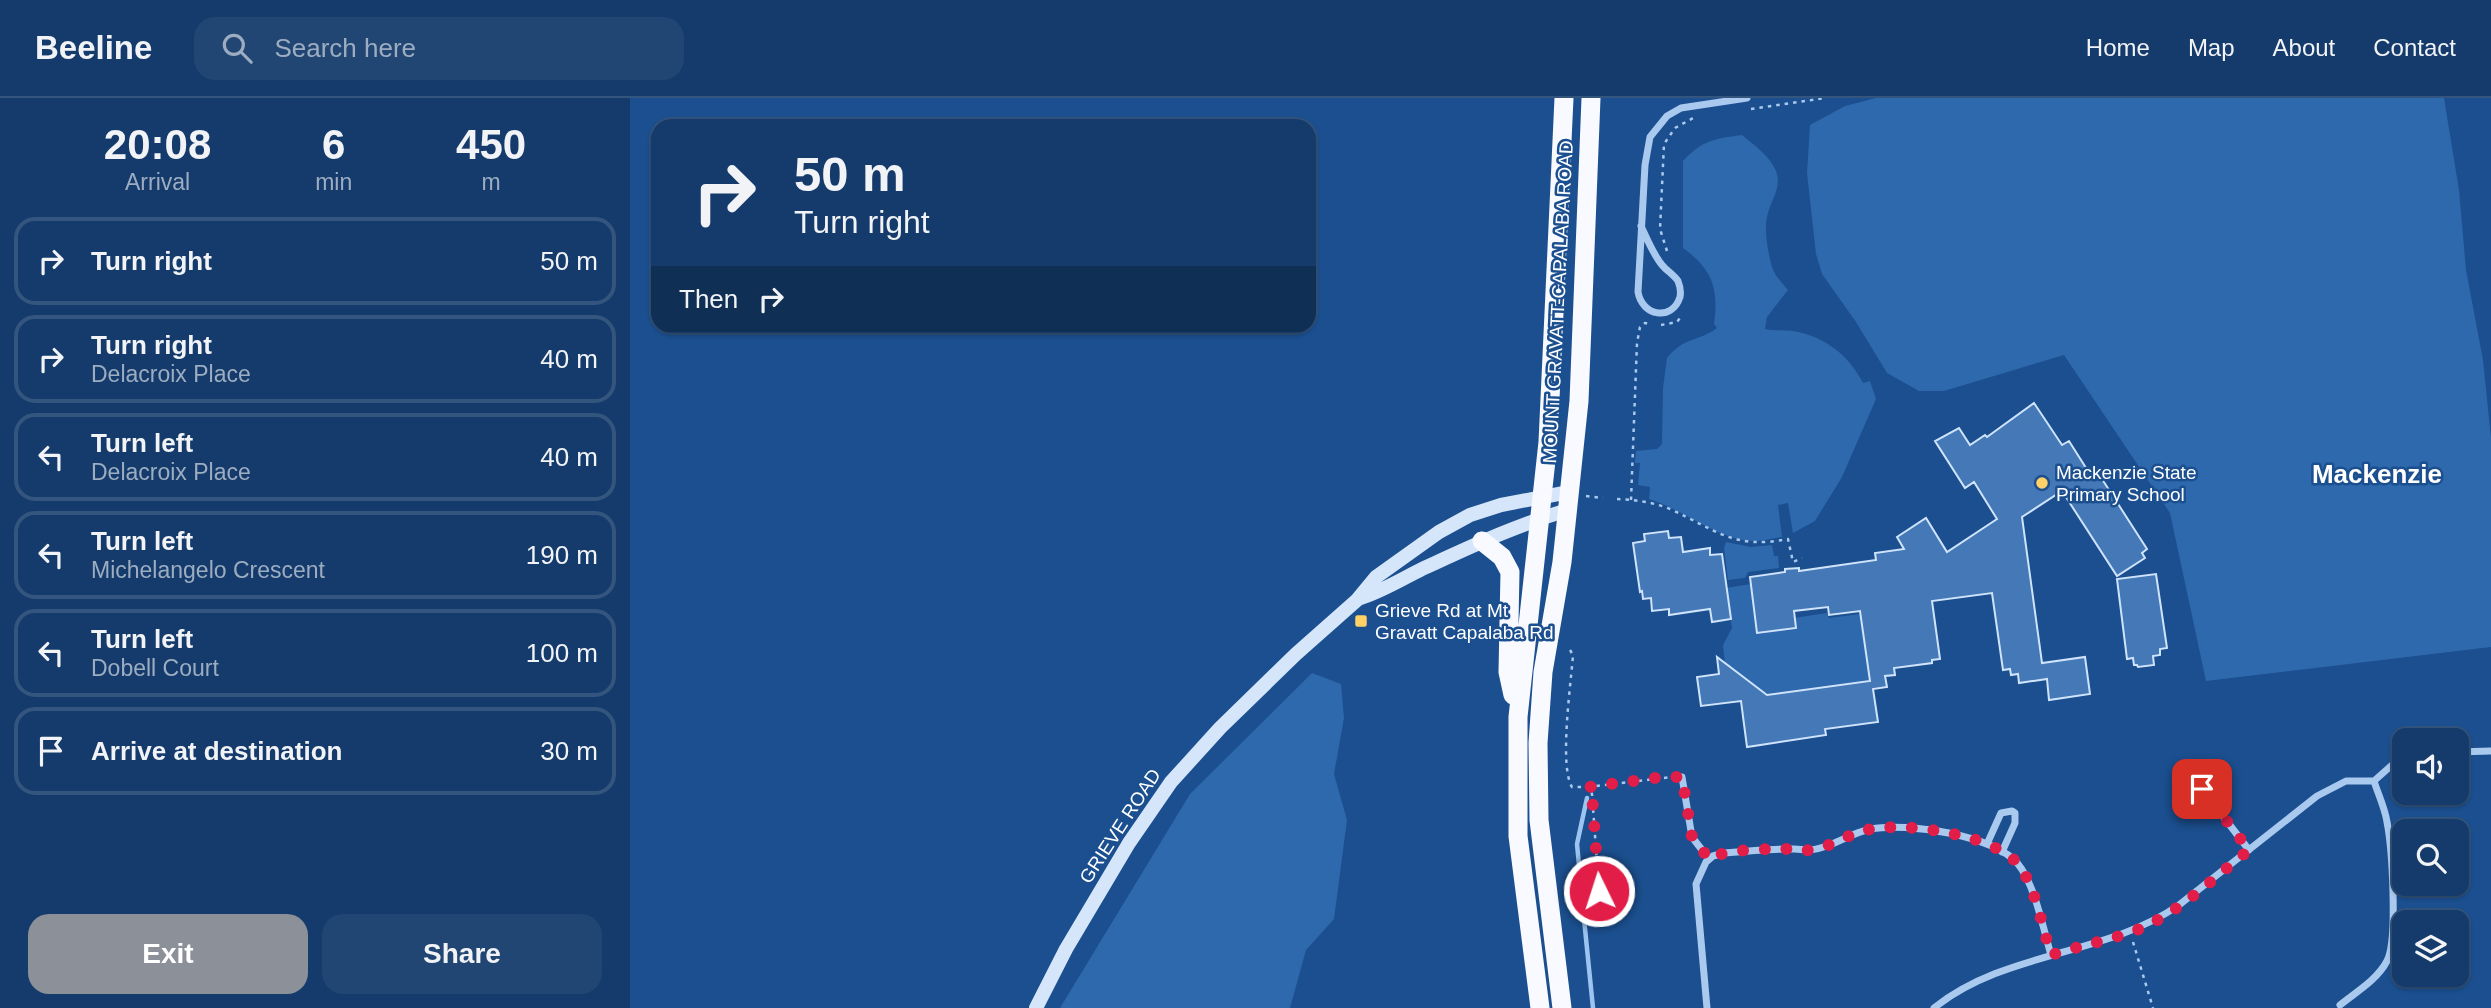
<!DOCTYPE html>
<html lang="en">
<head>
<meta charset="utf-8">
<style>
	:root { --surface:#143b6b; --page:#214673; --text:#f1f3f6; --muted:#9dadc1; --line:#33557e; --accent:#8c9099 }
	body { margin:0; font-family:Arial,sans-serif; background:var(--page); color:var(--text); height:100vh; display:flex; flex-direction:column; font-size:26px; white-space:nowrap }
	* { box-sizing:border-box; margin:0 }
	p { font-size:23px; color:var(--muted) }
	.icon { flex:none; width:38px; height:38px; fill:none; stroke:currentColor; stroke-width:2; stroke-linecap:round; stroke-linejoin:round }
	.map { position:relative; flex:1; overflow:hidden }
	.panel { display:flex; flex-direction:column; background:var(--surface); width:630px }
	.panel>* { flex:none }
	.top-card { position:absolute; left:21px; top:21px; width:665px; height:214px; border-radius:21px; box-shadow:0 2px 5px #0004,0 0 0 2px var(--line); background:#143b6b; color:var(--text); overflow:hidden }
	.buttons { position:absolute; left:1762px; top:630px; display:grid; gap:14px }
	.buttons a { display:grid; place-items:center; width:77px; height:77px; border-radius:14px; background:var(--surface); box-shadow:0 2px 5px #0004,0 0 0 2px var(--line); font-size:35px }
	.pin { position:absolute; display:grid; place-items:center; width:60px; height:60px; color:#fff; margin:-30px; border-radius:14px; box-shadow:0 4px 10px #0006 }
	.me { position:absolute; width:77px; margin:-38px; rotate:356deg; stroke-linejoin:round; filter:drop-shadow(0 0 5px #0008) }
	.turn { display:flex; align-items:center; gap:24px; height:147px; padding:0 28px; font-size:32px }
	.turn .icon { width:91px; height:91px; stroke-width:2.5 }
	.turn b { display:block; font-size:49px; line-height:60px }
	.then { display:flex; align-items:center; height:66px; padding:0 28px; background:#0003; gap:14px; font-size:26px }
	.eta { display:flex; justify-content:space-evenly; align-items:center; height:119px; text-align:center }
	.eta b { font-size:42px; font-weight:700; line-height:49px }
	.action { display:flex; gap:14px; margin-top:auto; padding:14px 28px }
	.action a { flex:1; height:80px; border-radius:21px; background:var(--accent); color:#fff; font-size:28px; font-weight:700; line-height:80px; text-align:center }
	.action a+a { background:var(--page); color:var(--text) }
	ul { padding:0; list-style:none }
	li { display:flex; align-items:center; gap:21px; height:88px; margin:0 14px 10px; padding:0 14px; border:4px solid var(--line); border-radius:21px }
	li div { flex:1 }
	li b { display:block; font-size:26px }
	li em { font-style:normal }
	header { display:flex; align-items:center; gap:42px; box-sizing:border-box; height:98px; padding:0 35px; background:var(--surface); border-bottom:2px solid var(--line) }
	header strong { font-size:33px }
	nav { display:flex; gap:38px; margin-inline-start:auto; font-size:24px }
	.search { width:490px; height:63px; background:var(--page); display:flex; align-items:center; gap:18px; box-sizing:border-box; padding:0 24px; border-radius:21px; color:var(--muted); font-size:26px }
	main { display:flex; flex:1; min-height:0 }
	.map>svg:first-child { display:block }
</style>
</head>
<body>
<header>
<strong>Beeline</strong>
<div class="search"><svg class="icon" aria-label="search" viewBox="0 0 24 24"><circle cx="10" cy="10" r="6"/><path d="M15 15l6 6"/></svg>Search here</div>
<nav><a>Home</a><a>Map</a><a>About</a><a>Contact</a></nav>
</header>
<main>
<section class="panel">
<div class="eta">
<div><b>20:08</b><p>Arrival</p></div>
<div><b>6</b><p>min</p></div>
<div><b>450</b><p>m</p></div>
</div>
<ul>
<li><svg class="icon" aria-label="right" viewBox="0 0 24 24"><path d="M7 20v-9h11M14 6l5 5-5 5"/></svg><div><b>Turn right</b></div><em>50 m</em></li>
<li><svg class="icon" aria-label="right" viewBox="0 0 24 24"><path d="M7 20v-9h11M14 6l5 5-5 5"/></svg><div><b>Turn right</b><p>Delacroix Place</p></div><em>40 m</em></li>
<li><svg class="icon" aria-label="left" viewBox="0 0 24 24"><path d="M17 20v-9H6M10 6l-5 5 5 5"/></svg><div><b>Turn left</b><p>Delacroix Place</p></div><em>40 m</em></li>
<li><svg class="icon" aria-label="left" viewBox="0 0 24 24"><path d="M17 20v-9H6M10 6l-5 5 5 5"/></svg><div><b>Turn left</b><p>Michelangelo Crescent</p></div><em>190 m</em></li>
<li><svg class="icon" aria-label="left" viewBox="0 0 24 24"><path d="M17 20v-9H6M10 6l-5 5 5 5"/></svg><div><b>Turn left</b><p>Dobell Court</p></div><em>100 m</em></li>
<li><svg class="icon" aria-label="arrive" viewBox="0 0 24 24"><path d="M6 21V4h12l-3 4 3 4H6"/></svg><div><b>Arrive at destination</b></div><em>30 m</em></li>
</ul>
<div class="action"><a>Exit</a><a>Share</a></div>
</section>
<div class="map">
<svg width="1861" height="910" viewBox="0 0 1861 910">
	<rect width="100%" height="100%" fill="#1b4f8f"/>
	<path fill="#2e69ad" d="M1246 0H1814L1829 92 1836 172 1853 262 1861 340V549L1576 583 1540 415 1434 257 1314 293H1289L1257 275 1226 224 1192 176 1186 156 1177 75 1180 27 1215 8Z
		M1112 37C1124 47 1140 58 1146 73 1152 89 1142 100 1138 115 1133 129 1138 155 1142 169 1145 178 1152 185 1158 192L1137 219 1135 231C1144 233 1154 232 1163 233 1194 238 1219 257 1233 285L1240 283 1246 301 1212 379 1185 423 1163 435 1158 405 1148 407 1152 439C1144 440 1134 443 1125 443 1089 443 1053 411 1019 401L1020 389 1008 387 1010 365H1005L1006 353 1027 351 1032 346 1033 290 1037 260C1055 238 1068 244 1087 230L1084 226C1089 190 1082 171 1053 150V63C1073 42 1083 41 1112 37Z
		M1096 444 1121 449 1142 447 1144 458H1148L1149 470 1118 474 1115 480 1098 482 1094 450Z
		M1121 486 1127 535 1165 530 1164 520 1197 515 1199 520 1230 516 1240 583 1137 597 1095 566 1093 547 1102 530 1096 490Z
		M682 575 711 586 714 620 704 676 717 722 704 821 676 852 660 910H430L560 696Z"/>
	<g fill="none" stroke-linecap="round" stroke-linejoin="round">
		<path stroke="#9cc4f0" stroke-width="4.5" d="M951 788 947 746 957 700
			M952 801 963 910"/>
	</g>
	<path fill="#4478b7" stroke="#cfe3fa" stroke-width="2" d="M1404 305 1432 347 1439 343 1458 373 1462 370 1470 382 1472 381 1517 451 1512 455 1515 460 1487 478 1432 393 1392 419 1412 565 1455 559 1460 596 1419 602 1417 581 1389 585 1388 576 1381 577 1380 571 1373 572 1362 495 1302 503 1310 561 1302 562V565L1264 570 1265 577 1255 578 1257 589 1243 591 1248 624 1195 631 1196 637 1117 649 1111 603 1071 608 1067 579 1089 576 1087 559 1137 597 1240 583 1230 513 1199 517 1198 509 1164 513 1166 530 1127 535 1120 479 1155 474V471L1169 470V473L1246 462 1245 455 1274 451 1267 439 1296 420 1317 454 1367 421 1344 384 1335 390 1305 343 1329 330 1340 347 1355 337 1357 339Z
		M1038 433 1039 440 1051 439 1053 454 1080 450V457L1092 456 1101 521 1082 524 1080 511 1039 517V511L1022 513 1021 500 1013 501 1012 493 1010 494 1003 445 1015 443 1014 436Z
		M1526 476 1537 550 1530 551V557L1523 558 1524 567 1508 569 1507 567H1504L1503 560 1497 561 1487 481Z"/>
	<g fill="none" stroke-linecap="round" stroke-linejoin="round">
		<path stroke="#a9c9ee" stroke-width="2.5" stroke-dasharray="3.5 5" stroke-linecap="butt" d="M1121 11 1196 0
			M1037 153 1030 131 1034 46 1045 30 1063 20
			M1031 227 1047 224 1050 220
			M956 398 973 400
			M987 401C1005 402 1023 404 1040 411 1086 432 1104 452 1158 441L1163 464 1172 460
			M1001 402 1007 245 1010 229 1015 225 1021 226
			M940 552 943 557C941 585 929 668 942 689H958L962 696 969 793
			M958 689 1042 679
			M1503 844 1523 910"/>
		<path stroke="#a9c9ee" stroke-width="7" d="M1011 128C1017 141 1023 156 1032 167 1037 173 1044 177 1048 183 1050 188 1051 194 1050 199 1042 224 1012 218 1008 194L1015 67 1020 39 1037 18 1051 10 1117 0
			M1827 654 1861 653
			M1052 679 1062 739 1079 761
			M1572 691 1619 752
			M1357 746 1371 715 1382 713 1385 715V725L1372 754
			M1710 907C1726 894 1747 882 1757 863 1768 842 1762 749 1757 724 1755 710 1748 696 1744 683
			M1077 910 1066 786 1076 764 1083 758 1094 755C1117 753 1141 751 1164 751 1169 751 1174 752 1180 752 1202 750 1219 735 1241 731 1276 724 1364 737 1388 766 1405 787 1413 830 1421 857
			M1304 910C1374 853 1476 858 1549 807L1687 698 1716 683H1744L1762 667 1774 661"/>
		<path stroke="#d6e6fa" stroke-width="14" d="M728 501C751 494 770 482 792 471 840 449 886 427 938 412
			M406 910 436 851 499 745 541 684 590 630 666 556 727 502 746 479 809 434 840 417 871 407 939 394"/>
		<path stroke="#f8faff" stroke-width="19" d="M852 443 872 459 880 474 878 574 883 597
			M910 910 888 738V619L918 344 934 0
			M932 910 909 722 908 645 913 574 932 464 949 303 961 0"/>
	</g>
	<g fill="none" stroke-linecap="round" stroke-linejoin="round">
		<path stroke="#e11d48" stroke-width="12" stroke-dasharray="0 21.6" d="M969 793 962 696 958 689 1033 679H1052L1062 739 1079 761C1097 750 1142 751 1164 751 1170 751 1174 753 1180 752 1202 749 1219 735 1241 731 1277 724 1370 737 1391 770 1406 793 1413 831 1421 857 1447 849 1473 843 1499 835 1544 820 1582 781 1619 752L1572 691"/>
	</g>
	<g fill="#ffd166" stroke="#1b4f8f" stroke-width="2.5">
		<circle cx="1412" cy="385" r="7"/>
		<rect x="724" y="516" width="14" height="14" rx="3.5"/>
	</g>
	<g text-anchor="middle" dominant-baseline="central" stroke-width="5" stroke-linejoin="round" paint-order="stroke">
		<g font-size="19" fill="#fff" stroke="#1b4f8f">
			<text transform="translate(928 204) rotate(-87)">MOUNT GRAVATT-CAPALABA ROAD</text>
			<text transform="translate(490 728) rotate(-57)">GRIEVE ROAD</text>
		</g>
		<g font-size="19" fill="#fff" stroke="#1b4f8f" text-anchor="start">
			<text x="1426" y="374">Mackenzie State<tspan x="1426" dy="22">Primary School</tspan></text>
			<text x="745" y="512">Grieve Rd at Mt<tspan x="745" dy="22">Gravatt Capalaba Rd</tspan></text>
		</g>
		<g font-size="26" font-weight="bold" fill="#fff" stroke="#1b4f8f">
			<text x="1747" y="376">Mackenzie</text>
		</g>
	</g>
</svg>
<div class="buttons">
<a><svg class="icon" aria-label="sound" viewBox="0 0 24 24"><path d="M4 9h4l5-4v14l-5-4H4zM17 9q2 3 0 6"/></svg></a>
<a><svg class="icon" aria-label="search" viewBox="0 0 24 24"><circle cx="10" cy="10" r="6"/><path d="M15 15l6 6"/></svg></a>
<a><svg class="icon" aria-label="layers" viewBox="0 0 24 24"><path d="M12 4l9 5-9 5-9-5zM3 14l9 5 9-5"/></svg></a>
</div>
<div class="pin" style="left:1572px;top:691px;background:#d93025"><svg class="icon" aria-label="arrive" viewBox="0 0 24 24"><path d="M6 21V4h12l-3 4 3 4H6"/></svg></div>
<svg class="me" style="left:969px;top:793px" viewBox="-20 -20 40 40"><circle r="17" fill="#e11d48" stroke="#fff" stroke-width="3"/><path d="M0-11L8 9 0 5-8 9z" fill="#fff"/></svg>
<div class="top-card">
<div class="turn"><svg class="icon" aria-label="right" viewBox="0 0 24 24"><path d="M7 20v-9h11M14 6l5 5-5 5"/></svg><div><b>50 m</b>Turn right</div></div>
<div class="then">Then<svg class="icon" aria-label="right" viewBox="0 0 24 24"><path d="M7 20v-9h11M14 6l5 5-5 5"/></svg></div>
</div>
</div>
</main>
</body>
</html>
